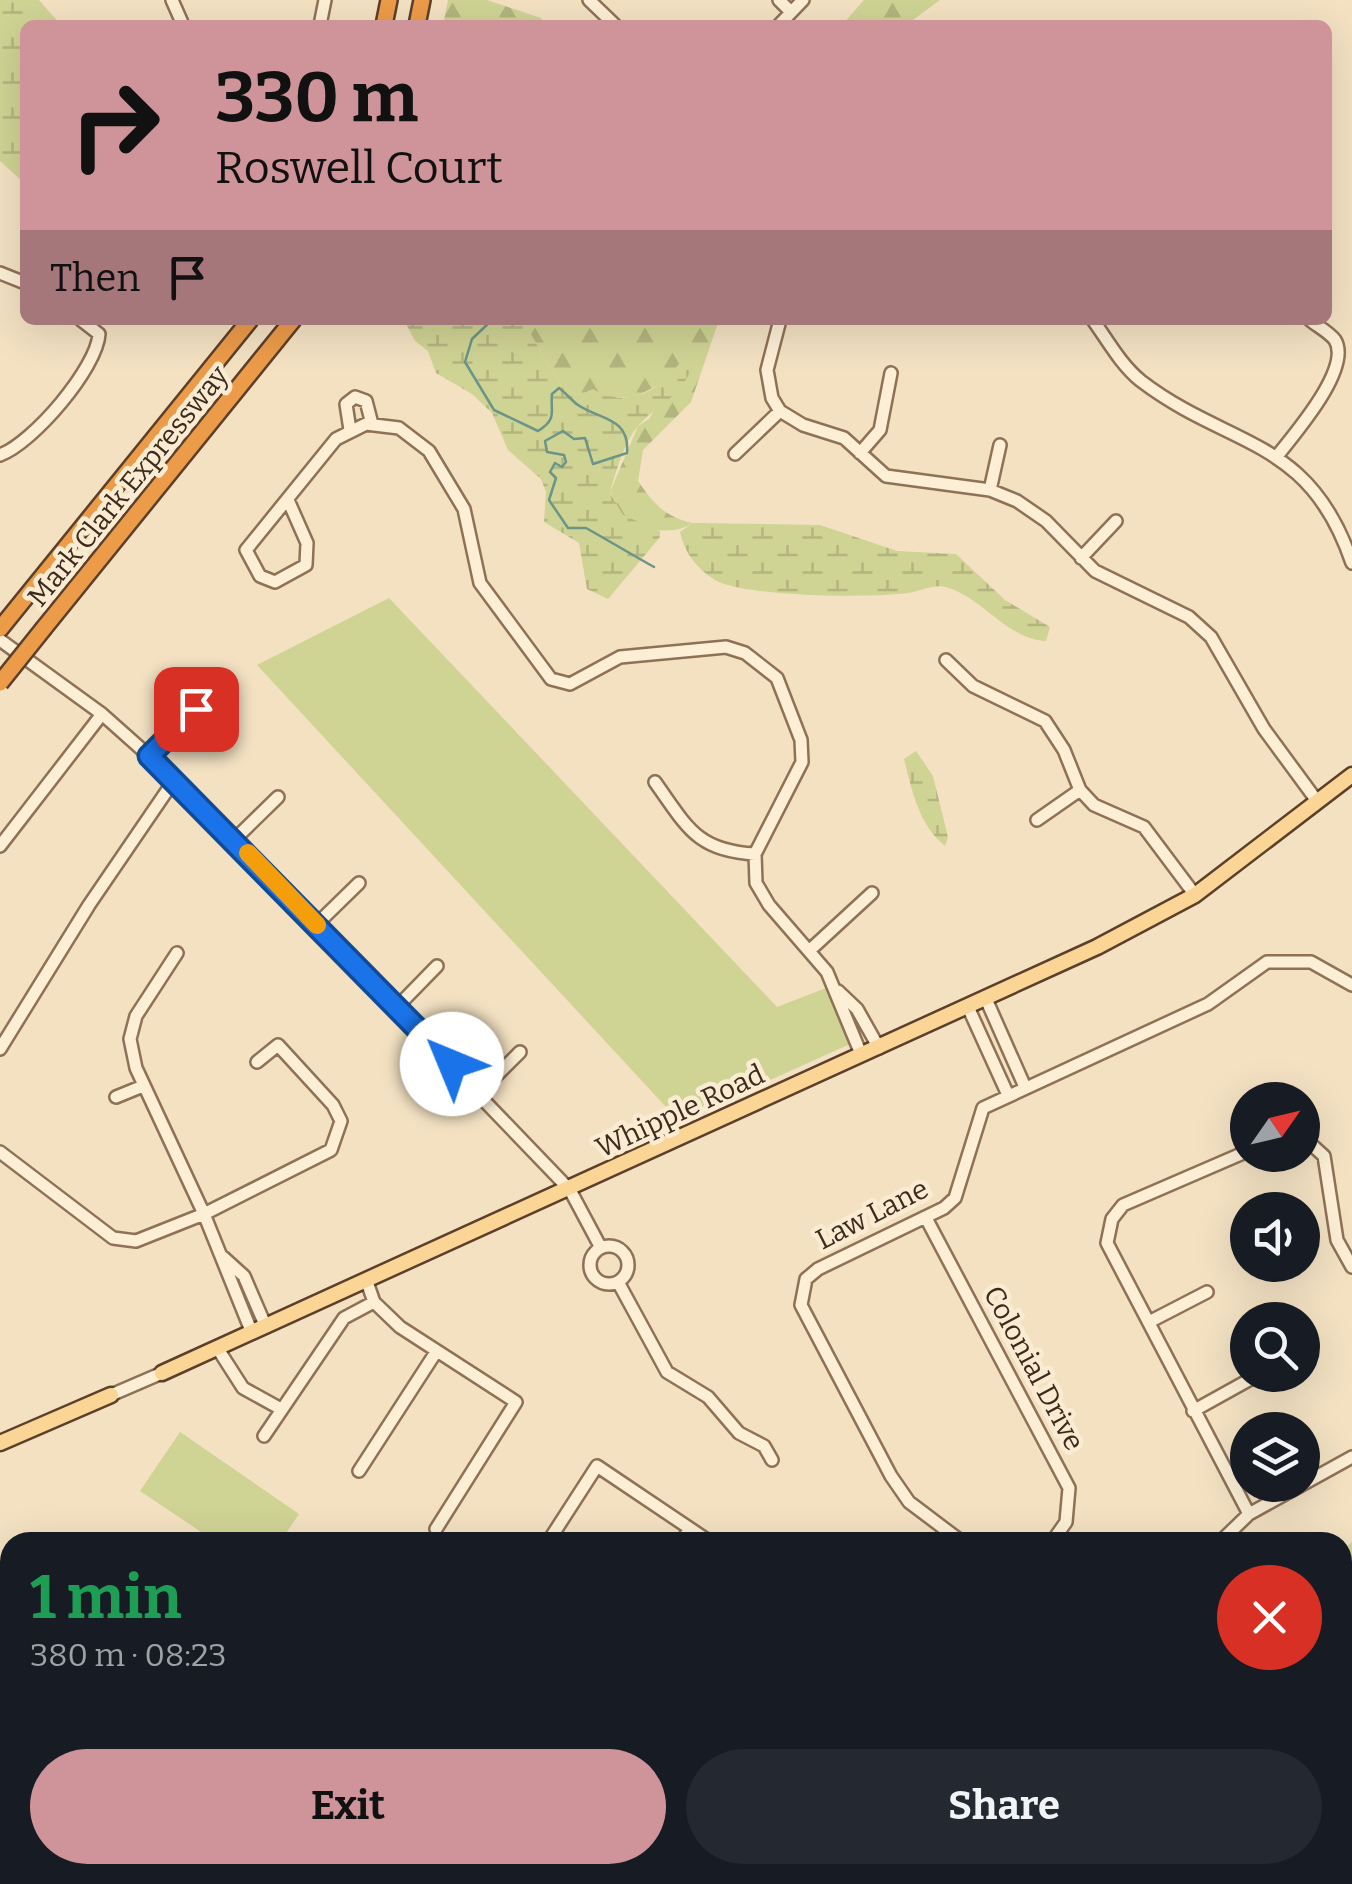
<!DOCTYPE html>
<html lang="en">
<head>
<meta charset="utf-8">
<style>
	:root { --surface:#171b24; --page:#242831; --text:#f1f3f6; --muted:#9ea1a6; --accent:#cf9499 }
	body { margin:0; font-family:Bitter,serif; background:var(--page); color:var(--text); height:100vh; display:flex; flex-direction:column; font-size:38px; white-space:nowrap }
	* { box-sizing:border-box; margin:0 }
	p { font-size:32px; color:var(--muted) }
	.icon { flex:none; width:55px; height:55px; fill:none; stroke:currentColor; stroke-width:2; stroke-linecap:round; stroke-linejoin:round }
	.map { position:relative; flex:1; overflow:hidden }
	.drawer { position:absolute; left:0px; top:1532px; width:1352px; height:352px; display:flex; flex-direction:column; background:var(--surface); border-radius:30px 30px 0 0; box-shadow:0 10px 40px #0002 }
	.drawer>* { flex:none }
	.hud { position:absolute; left:20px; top:20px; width:1312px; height:305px; border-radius:15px; box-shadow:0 10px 40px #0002; background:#cf9499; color:#111; overflow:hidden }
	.needle { width:65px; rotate:56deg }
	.buttons { position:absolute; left:1230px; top:1082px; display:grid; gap:20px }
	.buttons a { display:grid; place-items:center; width:90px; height:90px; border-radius:50%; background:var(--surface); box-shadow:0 10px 40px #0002; font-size:50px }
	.pin { position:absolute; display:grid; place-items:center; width:85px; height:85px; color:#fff; margin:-42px; border-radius:20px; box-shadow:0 5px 15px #0006 }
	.me { position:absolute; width:110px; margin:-55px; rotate:315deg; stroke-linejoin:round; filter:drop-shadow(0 0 8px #0008) }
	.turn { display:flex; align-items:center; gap:35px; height:210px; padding:0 30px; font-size:45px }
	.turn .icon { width:130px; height:130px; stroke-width:2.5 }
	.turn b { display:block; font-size:70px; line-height:85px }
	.then { display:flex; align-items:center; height:95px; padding:0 30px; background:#0003; gap:20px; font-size:38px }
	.round { display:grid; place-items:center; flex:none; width:105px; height:105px; border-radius:52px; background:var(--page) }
	.head { display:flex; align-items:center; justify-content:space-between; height:170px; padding:0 30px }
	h1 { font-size:60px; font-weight:700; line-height:75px; color:#1e9e55 }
	.button { display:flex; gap:20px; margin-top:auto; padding:20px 30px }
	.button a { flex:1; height:115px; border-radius:60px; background:var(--accent); color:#111; font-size:40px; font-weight:700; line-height:115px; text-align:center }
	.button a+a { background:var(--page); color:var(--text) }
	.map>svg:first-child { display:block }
</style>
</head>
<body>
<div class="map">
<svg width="1352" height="1884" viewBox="0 0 1352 1884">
	<defs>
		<pattern id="grass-dots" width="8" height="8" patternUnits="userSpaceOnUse" patternTransform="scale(2.5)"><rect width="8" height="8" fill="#cfd394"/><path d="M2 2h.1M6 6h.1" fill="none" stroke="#b3b57f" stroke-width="1.8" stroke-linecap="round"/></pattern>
		<pattern id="forest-firs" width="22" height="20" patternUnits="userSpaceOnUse" patternTransform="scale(2.5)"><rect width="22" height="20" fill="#cfd394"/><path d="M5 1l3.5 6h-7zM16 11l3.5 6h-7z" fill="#b3b57f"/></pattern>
		<pattern id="wetland-marsh" width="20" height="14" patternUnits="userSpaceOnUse" patternTransform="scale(2.5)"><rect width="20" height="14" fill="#cfd394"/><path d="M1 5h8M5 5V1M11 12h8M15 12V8" fill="none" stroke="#b3b57f"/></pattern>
	</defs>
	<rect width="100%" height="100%" fill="#f3e1c2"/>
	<path fill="url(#grass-dots)" d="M1352 1542V1665L1343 1647V1550Z"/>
	<path fill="url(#forest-firs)" d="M448 0H487L541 18 546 25H443Z
		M864 0H940L906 25H842Z
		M522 320H719L691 402 643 450 638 481C653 503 666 518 693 523 674 536 641 531 623 515 618 510 614 498 610 492L638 426 649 419 686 356 664 382 633 398 579 395 563 388Z"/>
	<path fill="url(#wetland-marsh)" d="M0 0H39L61 25H25V184L0 161Z
		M404 320H522L563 388 579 395 593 389C632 412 664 386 686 355L692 368C677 401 659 403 638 426 625 441 615 473 610 493L623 515 660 531V537L608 599 587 589 579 543 544 522 546 492 541 479 508 450 492 413 472 394 436 373 428 351 415 341Z
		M693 523 820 525 897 551 956 554 1005 600 1050 627 1046 641C1006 639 984 598 946 587 933 584 921 591 908 593 872 598 744 597 715 580 697 569 684 552 680 532Z
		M916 751 933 776 948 837 945 846C919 825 912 791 904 759Z"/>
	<path fill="#cfd394" d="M389 598 777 1007 826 988 850 1044 679 1121 257 665Z
		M180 1432 299 1514 280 1542H216L140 1491Z"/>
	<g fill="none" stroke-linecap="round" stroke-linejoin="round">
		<path stroke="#6a9588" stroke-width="2.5" d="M492 320 472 339 465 362 494 410 538 431C558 419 550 411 552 394L559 388C566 393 571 400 578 405 600 420 630 417 627 453L593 464 585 438 574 439 563 431 545 441 547 452 564 455 566 462 562 467 555 463 550 472 556 478 549 500 568 528H586C611 542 629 553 654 567"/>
		<defs>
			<path id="minor" d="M172 0 183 25
				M589 0 615 25
				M779 0 791 12
				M320 25 325 0
				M779 25 803 0
				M0 273 25 283
				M780 320 767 370 772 398 780 411 803 425 844 438 886 476 990 490 1017 501 1046 521 1095 571 1189 617 1211 637 1264 729 1317 801
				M1093 320C1108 341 1121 365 1141 381 1230 449 1309 436 1352 563
				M350 430 346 404 355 397 366 401 372 424
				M860 453 880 430 891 373
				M735 454 780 411
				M0 455C33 443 97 368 99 334L81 320
				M1278 455C1296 432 1352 368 1335 340 1329 332 1317 326 1310 320
				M990 490 1000 445
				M288 500 307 543 306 565 275 582 260 576 246 550 336 439 366 424 399 428 429 451 464 509 480 583 551 679 570 684 620 657 726 647 745 653 777 678 801 740 802 762 755 854 756 883 769 905 827 972 861 1054
				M1081 558 1116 521
				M0 640 102 714 175 779 570 1190 601 1248
				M946 660 973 686 1045 721 1064 750 1080 790 1094 805 1144 827 1195 895
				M149 756 196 709
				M655 782C687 827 697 851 755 854
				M1037 820 1080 790
				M235 839 278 797
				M0 846 102 714
				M317 924 359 883
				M810 950 872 893
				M177 953 136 1016 130 1039 136 1068 204 1214 252 1333
				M838 991 857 1009 879 1048
				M986 999 1025 1087
				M397 1007 437 966
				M968 1007 1008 1095
				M0 1049 89 905 175 779
				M480 1092 520 1052
				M116 1097 143 1086
				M1302 1136 1324 1156 1337 1240 1352 1267
				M1248 1151 1123 1205 1112 1219 1107 1243 1249 1514
				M0 1152 113 1238 136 1241 204 1214 331 1150 341 1121 333 1105 278 1045 257 1062
				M926 1218 1069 1488 1066 1522 1052 1542
				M590 1265a19 19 0 1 1 38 0a19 19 0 1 1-38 0Z
				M223 1257 244 1276 266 1327
				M618 1282 667 1372 708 1397 739 1433 764 1446 772 1460
				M374 1302 400 1327 516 1402 436 1529
				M1149 1322 1207 1292
				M218 1349 243 1388 281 1409
				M111 1395 162 1373
				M1193 1411 1256 1376
				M264 1436 344 1318 374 1302 367 1282
				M359 1471 436 1352
				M548 1542 597 1466 710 1542
				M681 1542 690 1529
				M962 1542 909 1502 891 1476 801 1305 806 1279 818 1269 944 1208 955 1198 983 1108 1208 1004 1267 962H1311L1352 985
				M1220 1542 1249 1514 1352 1457
				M1342 1682 1352 1679
				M1342 1806 1352 1813
				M1067 1875 1079 1884
				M327 1884 333 1875
				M1121 1884 1128 1875"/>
			<path id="major" d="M162 1373 1097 947 1195 895 1352 775
				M0 1443 111 1395"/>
			<path id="highway" d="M384 25 389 0
				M417 25 422 0
				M44 628 293 320
				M0 629 250 320"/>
		</defs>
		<use href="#minor" stroke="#8f7156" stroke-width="16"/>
		<use href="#major" stroke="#5c3f2b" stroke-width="19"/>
		<use href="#highway" stroke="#5c3f2b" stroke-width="20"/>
		<use href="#minor" stroke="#fcefd6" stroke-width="11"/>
		<use href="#major" stroke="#fad595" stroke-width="14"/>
		<use href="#highway" stroke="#ec9b49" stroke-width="15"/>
		<defs>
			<path id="highway-bridge" d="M0 683 44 628"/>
		</defs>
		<use href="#highway-bridge" stroke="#5c3f2b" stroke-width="20" stroke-linecap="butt"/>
		<use href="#highway-bridge" stroke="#ec9b49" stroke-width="15"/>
	</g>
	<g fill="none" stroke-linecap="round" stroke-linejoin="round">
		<defs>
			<path id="route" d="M196 709 149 756 452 1064"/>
		</defs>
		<use href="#route" stroke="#114b97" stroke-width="25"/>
		<use href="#route" stroke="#1a73e8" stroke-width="18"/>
		<path stroke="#f59e0b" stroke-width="18" d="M248 853 317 925"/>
	</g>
	<g text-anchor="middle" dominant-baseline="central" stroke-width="9" stroke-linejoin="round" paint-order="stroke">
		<g font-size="28" fill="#3d2a1c" stroke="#f9ecd2">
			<text transform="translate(128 486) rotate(-51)">Mark Clark Expressway</text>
			<text transform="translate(680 1111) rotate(-25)">Whipple Road</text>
			<text transform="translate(872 1214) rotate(-27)">Law Lane</text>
			<text transform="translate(1034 1368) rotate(62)">Colonial Drive</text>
		</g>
	</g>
</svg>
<div class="buttons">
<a><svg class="needle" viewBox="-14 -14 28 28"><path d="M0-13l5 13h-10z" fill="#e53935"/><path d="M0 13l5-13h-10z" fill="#9ea1a6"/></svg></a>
<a><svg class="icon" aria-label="sound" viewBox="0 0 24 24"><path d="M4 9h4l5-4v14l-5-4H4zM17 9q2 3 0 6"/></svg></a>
<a><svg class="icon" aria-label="search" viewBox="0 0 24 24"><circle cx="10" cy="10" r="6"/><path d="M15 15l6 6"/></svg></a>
<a><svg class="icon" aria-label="layers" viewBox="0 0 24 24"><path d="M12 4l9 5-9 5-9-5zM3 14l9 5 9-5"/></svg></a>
</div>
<div class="pin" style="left:196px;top:709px;background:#d93025"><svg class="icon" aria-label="arrive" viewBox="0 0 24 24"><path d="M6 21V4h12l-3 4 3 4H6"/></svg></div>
<svg class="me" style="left:452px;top:1064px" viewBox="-20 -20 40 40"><circle r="19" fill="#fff"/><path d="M0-13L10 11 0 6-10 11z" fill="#1a73e8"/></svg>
<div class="hud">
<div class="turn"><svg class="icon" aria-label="right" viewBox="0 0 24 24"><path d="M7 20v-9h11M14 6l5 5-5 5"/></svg><div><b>330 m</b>Roswell Court</div></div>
<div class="then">Then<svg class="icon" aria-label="arrive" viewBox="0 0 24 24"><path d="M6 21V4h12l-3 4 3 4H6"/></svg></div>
</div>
<section class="drawer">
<div class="head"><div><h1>1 min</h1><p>380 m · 08:23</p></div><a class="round" style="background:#d93025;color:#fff"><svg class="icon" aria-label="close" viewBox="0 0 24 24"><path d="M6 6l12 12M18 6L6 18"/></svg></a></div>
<div class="button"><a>Exit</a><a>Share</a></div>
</section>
</div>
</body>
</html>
